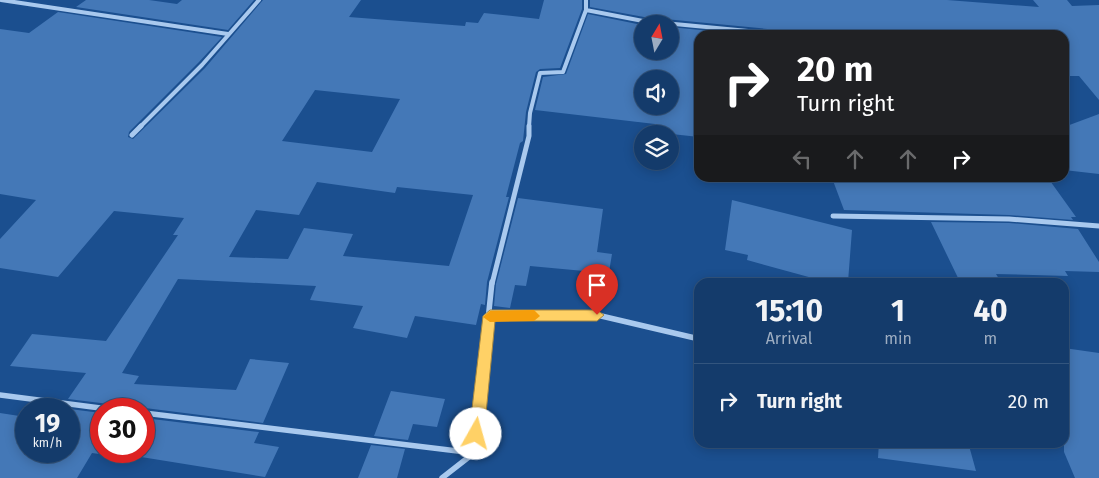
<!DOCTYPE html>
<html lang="en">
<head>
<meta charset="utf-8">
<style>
	:root { --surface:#143b6b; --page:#1d4271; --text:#f1f3f6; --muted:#9dadc1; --line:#33557e }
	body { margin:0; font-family:"Fira Sans",sans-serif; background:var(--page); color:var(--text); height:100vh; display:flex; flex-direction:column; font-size:19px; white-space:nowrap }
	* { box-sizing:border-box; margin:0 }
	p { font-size:16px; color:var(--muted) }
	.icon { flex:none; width:28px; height:28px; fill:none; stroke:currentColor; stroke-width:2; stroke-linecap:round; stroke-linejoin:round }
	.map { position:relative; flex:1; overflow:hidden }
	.side { position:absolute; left:694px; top:278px; width:375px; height:170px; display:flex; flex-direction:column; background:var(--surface); border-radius:15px; box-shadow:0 2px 12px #0003,0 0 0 1px var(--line) }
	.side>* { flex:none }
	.top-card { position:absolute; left:694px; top:30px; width:375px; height:152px; border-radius:15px; box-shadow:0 2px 12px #0003,0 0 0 1px var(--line); background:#202124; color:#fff; overflow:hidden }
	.needle { width:32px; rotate:10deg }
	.tools { position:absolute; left:634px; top:15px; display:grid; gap:10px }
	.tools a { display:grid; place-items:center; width:45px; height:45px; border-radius:50%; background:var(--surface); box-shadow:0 2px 12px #0003,0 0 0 1px var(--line); font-size:25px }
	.speed { position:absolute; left:15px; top:398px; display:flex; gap:10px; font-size:25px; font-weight:700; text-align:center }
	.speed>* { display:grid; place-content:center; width:65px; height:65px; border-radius:50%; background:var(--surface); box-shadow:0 2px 12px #0003,0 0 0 1px var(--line); line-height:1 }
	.speed small { font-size:12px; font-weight:400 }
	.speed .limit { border:8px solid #d22; background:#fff; color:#111 }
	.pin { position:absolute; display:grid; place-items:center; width:42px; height:42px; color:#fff; margin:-51px -21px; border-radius:50% 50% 50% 0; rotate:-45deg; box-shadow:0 0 5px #0007 }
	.pin .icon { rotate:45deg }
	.me { position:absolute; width:55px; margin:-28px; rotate:7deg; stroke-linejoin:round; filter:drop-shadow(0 0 4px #0008) }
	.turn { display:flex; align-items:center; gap:18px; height:105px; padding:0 20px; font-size:22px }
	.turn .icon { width:65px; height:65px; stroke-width:2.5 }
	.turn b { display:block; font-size:35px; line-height:42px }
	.lanes { display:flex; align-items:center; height:48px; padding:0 20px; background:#0003; justify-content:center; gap:25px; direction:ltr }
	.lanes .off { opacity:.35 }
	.eta { display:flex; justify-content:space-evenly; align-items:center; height:85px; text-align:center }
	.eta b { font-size:30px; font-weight:700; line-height:35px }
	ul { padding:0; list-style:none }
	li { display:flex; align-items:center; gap:15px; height:75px; padding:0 20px; border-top:1px solid var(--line) }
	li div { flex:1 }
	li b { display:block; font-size:19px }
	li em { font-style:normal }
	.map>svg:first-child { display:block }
</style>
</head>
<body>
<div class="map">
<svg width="1099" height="478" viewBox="0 0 1099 478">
	<rect width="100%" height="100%" fill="#1b4f8f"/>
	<path fill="#4478b7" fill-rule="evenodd" d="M86 0H149L177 4 182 0H254L228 30 76 7Z
		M263 0H361L349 17 465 26 466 22 478 23 484 13 539 19 544 0H582V9L560 68 540 69 536 72 526 112 523 141 520 143 506 197H509L487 282 485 305 481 304 476 325 415 316 407 338 353 328 363 306 310 300 316 286 178 279 122 373 139 376 134 384 236 390 250 359 289 363 263 423 145 408 113 409 109 404 68 399 86 373 10 366 32 334 106 341 178 235H173L184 218 114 211 58 277 0 268V239L36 200 0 194V29L29 33 58 12 222 37 199 62 129 132 128 137 133 139 205 68ZM315 90 400 99 372 152 282 141ZM317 182 395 193 397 187 473 195 449 266 343 256 353 234 304 228 288 259 229 257 256 210 299 215Z
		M590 0H947L1039 7 1033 0H1067L1072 6 1099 5V100L1079 76H1064V35H895L838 30 837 35H793L789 31 644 17 590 7Z
		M588 14 642 25V51H670V27L750 35H699V137L653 132 655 124 535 110 543 77 566 74ZM642 79H670V106H642Z
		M1099 114V174L1064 170V127Z
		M832 178H934L935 179 1048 178 1076 217H1071L1073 220 1009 215 844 210Z
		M518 198 603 209 597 252 612 254 608 278 583 275 584 271 530 266 526 286 515 285 510 308 494 306 496 284Z
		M732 200 852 230 848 282H827L747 260 748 255 725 250Z
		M931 222 1009 223 1078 229 1099 262V272L1065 271 1068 276 996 274 1001 282H960Z
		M1064 348 1099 353V478H1075L1064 452Z
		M391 391 445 399 437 427 413 424 408 440 374 436Z
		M62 408 101 413V451H144V418L259 432 254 443 279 447 265 477 135 456 134 459 92 453 77 478H0V413L26 417V451H69V409Z
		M879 442H968L976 471 878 458Z
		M371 445 405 449 397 478H358Z"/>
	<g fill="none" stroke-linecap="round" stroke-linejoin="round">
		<path stroke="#a9c9ee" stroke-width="4" d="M1 0 228 34
			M586 10 643 21 789 35
			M140 127 202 65 259 0
			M529 127 530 113 540 73 563 72 586 10V0"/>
		<path stroke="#a9c9ee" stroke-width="5" d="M132 135 141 126
			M833 216 1009 219 1099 226
			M492 284 529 136V126"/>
		<path stroke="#a9c9ee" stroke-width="5.5" d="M490 316 597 315 695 338
			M0 395 108 409
			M144 413 474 453
			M442 478 474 453 492 282"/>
	</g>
	<path fill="#ffd166" stroke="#a68842" d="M490 310H597L604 315 597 321H495L484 434 481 439 476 441 471 439 469 434 483 316Z"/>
	<path fill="#f59e0b" d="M534 310 540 316 534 321 490 322 483 317 490 311Z"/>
</svg>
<div class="tools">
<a><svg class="needle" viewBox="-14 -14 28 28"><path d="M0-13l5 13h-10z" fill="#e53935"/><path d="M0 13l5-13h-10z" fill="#9dadc1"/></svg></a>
<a><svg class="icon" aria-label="sound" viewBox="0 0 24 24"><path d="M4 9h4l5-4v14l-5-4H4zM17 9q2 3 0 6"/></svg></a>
<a><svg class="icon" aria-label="layers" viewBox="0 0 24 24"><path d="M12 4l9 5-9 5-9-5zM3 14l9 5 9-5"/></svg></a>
</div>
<div class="speed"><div>19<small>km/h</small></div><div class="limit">30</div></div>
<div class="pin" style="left:597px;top:315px;background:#d93025"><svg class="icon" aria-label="arrive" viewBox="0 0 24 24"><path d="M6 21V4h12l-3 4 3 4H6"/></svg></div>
<svg class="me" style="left:476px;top:434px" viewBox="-20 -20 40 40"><circle r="19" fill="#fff"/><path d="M0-13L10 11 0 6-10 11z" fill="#ffd166"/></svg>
<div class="top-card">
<div class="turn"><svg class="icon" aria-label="right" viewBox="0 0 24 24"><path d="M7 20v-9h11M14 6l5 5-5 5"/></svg><div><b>20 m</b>Turn right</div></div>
<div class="lanes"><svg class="icon off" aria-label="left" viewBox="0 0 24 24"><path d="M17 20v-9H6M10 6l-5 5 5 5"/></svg><svg class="icon off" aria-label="ahead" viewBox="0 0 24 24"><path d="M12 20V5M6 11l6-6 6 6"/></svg><svg class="icon off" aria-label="ahead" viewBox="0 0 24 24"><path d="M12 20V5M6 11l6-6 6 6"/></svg><svg class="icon" aria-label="right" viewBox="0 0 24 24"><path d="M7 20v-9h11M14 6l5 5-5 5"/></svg></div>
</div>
<section class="side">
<div class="eta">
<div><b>15:10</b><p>Arrival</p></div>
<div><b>1</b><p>min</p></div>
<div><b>40</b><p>m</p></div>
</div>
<ul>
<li><svg class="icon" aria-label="right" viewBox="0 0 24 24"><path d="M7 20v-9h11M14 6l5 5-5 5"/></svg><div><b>Turn right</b></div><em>20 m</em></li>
</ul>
</section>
</div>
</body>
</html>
